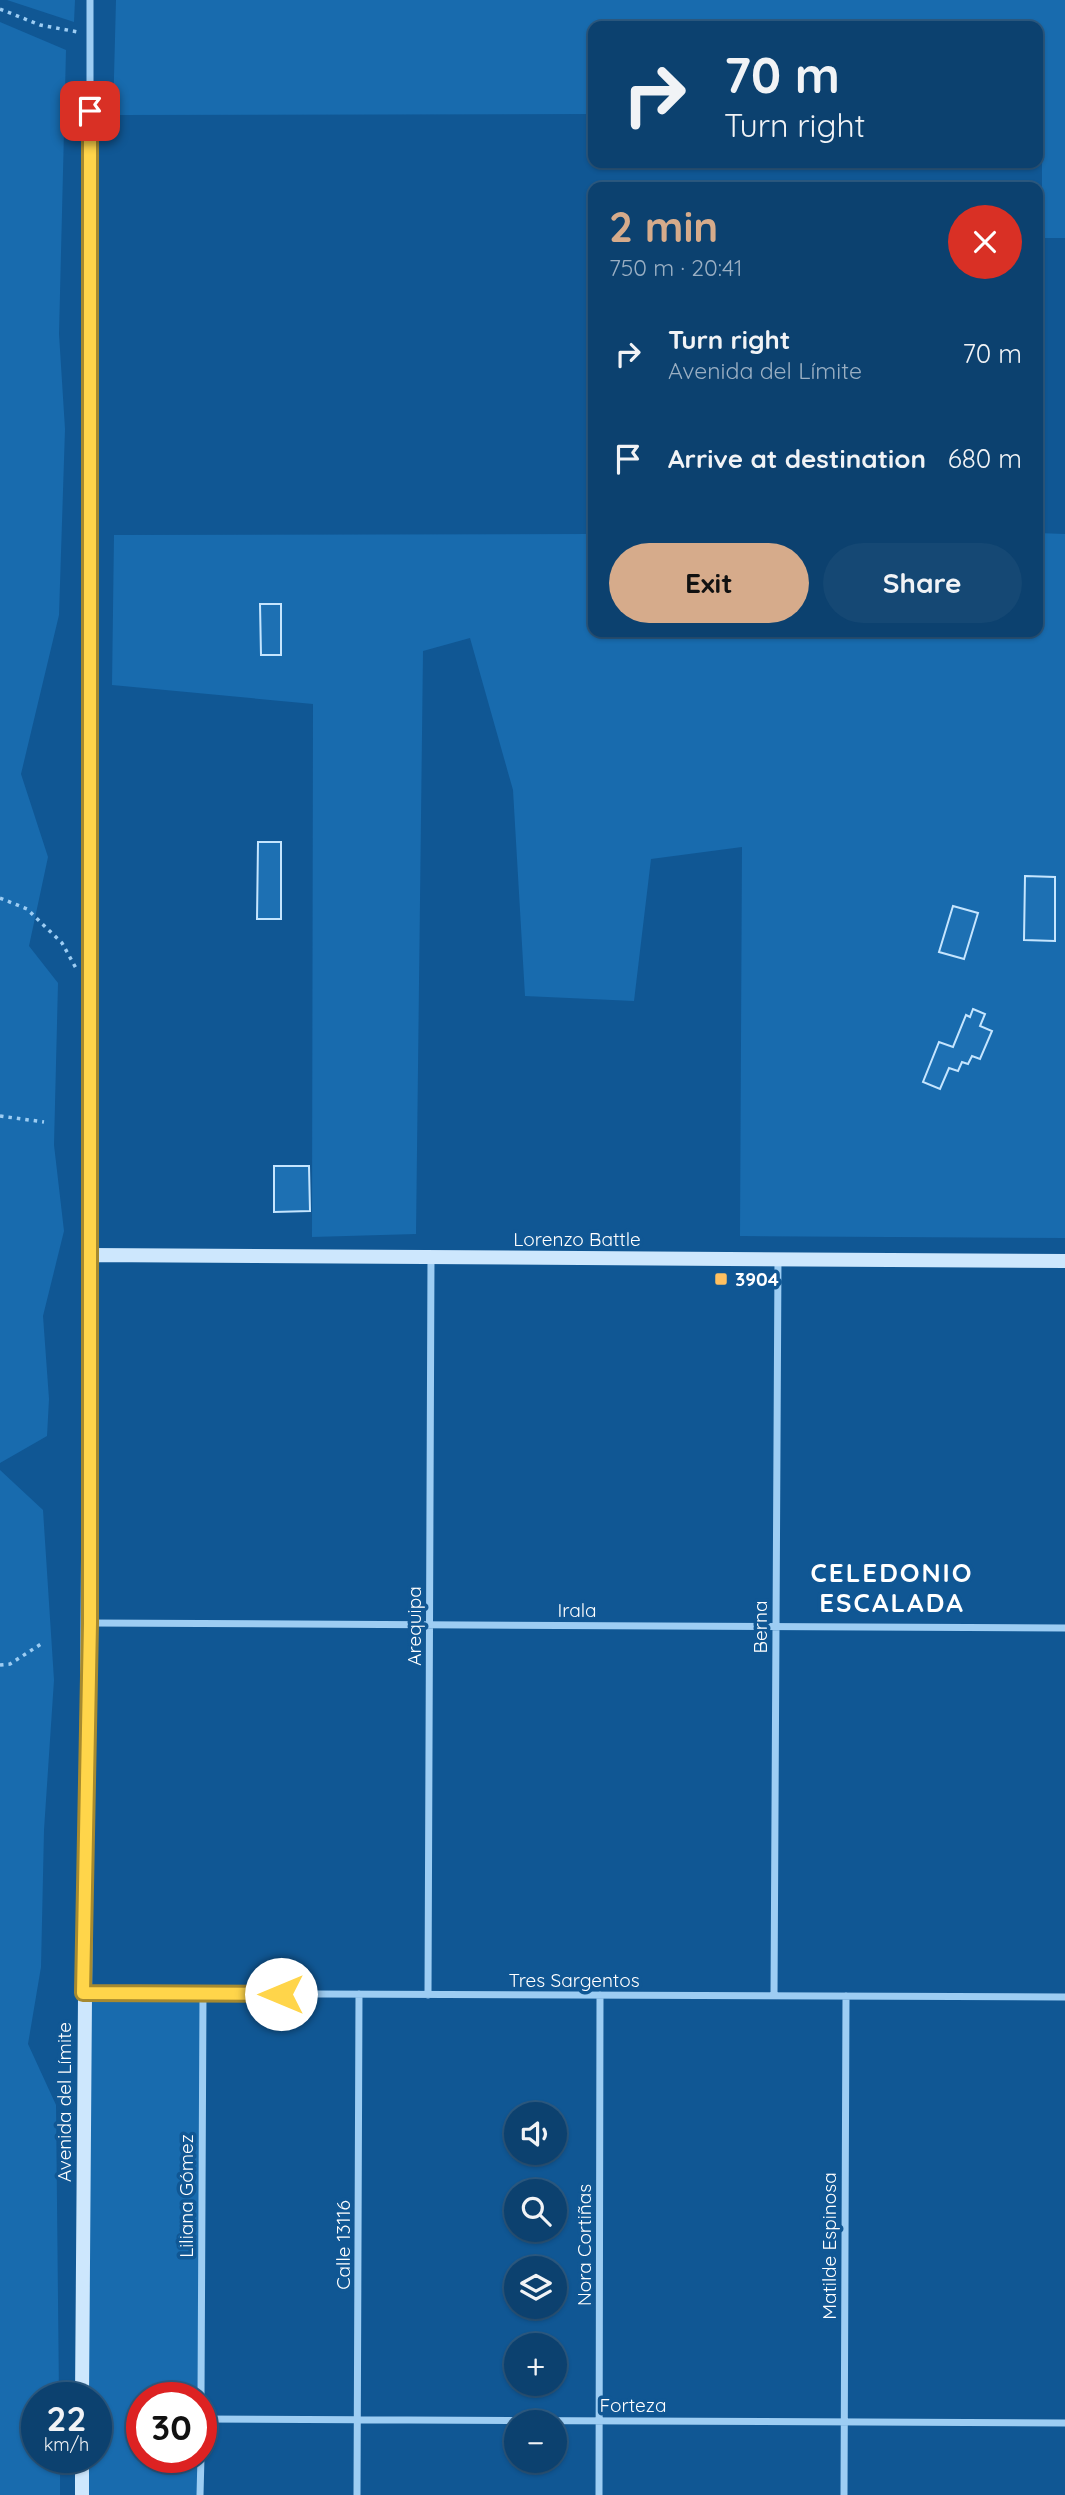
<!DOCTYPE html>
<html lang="en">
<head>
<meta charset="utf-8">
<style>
	:root { --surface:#0c416f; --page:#154874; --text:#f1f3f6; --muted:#9aafc3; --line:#2c5a82; --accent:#d6ab8b }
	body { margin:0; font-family:Quicksand,sans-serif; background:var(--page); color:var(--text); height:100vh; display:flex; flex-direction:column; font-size:26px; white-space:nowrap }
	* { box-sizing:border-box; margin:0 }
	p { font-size:23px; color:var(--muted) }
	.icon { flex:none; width:38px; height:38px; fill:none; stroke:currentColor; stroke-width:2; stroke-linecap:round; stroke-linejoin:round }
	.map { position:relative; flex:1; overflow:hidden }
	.side { position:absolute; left:588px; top:182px; width:455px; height:455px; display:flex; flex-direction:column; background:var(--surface); border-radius:14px; box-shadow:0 2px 5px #0004,0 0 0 2px var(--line) }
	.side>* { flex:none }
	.hud { position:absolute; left:588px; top:21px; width:455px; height:147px; border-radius:14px; box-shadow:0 2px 5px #0004,0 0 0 2px var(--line); background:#0c416f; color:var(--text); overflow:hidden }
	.buttons { position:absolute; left:504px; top:2102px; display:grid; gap:14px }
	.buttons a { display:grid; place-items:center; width:63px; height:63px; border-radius:50%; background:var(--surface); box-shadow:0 2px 5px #0004,0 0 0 2px var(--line); font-size:35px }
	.speed { position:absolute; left:21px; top:2382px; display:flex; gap:14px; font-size:35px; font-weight:700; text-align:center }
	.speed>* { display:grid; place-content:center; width:91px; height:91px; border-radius:50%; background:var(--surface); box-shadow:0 2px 5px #0004,0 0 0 2px var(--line); line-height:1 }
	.speed small { font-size:18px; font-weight:400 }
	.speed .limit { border:10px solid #d22; background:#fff; color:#111 }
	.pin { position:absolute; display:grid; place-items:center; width:60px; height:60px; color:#fff; margin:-30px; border-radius:14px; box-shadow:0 4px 10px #0006 }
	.me { position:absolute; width:77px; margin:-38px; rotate:270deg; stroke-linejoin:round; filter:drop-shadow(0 0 5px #0008) }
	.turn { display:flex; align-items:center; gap:24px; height:147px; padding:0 21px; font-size:32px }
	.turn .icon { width:91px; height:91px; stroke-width:2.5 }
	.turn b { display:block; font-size:49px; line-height:60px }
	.round { display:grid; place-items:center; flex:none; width:74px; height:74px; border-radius:37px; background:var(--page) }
	.head { display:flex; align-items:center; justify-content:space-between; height:119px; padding:0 21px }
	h1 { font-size:42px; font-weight:800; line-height:52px; color:var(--accent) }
	.button { display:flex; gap:14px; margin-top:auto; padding:14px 21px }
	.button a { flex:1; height:80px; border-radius:42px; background:var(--accent); color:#111; font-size:28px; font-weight:800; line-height:80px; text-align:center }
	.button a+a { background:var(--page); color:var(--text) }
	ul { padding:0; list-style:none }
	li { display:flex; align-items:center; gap:21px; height:105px; padding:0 21px }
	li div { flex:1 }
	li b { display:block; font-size:26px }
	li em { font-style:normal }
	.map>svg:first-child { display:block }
</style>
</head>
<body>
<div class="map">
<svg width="1065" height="2495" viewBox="0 0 1065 2495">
	<rect width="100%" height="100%" fill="#105794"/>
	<path fill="#186bae" d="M7 0H75L74 22Z
		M116 0H1065V238H1042V114L1038 113V26H593V114L113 115Z
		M0 22 66 50 59 334 65 429 59 615 21 774 48 857 29 946 58 983 54 1145 64 1231 43 1316 49 1399 47 1436 0 1463Z
		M1038 533 1065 534V1238L740 1236 742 847 651 859 634 1001 525 996 513 790 470 638 423 651 416 1234 312 1237 313 704 112 685 114 535 593 534V632H1038Z
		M0 1470 43 1510 54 1680 44 1830 41 1967 28 2044 56 2105 59 2397 37 2398V2457H60V2495H0Z
		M83 1993 203 1994 201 2397 142 2398V2457H201L200 2495H82V2457H96V2398H82Z"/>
	<path fill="#1d70b3" stroke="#c5e5fe" stroke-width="2" d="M260 604H281V655H261Z
		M258 842H281V919H257Z
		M1025 876 1055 877V941L1024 940Z
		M953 906 978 913 964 959 939 952Z
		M973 1009 985 1014 980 1026 992 1031 980 1059 972 1056 968 1064 962 1062 958 1071 949 1068 940 1089 923 1082 939 1042 953 1047 966 1015 970 1017Z
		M274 1166H309L310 1211 274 1212Z"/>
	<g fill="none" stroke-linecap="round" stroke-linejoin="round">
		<path stroke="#9dcdf3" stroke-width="3.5" stroke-dasharray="3.5 5" stroke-linecap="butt" d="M0 9 40 25 78 32
			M0 898 27 909 62 943 77 970
			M0 1116 44 1122
			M0 1665 10 1664 41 1644"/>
		<path stroke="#9dcdf3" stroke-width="7" d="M90 1255V0
			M90 1623 1065 1628
			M83 1993 1065 1997
			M428 1995 431 1257
			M774 1996 778 1259
			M201 2398 203 1994
			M201 2419 1065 2423
			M200 2495 201 2457
			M357 2495 359 1994
			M599 2495 600 1995
			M844 2495 846 1996"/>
		<path stroke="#cde7fd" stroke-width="14" d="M82 2398C83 2017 90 1636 90 1255L1065 1261
			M82 2457V2495"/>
	</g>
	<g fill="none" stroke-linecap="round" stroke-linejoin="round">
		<defs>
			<path id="route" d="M90 111V1623L83 1993 281 1994"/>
		</defs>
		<use href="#route" stroke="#a68a30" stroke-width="18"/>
		<use href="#route" stroke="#ffd54a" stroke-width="12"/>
	</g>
	<rect fill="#ffc060" stroke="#105794" stroke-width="2.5" x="714" y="1272" width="14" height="14" rx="3.5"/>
	<g text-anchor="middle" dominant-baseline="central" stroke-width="7" stroke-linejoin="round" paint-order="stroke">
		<g font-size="19" fill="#fff" stroke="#105794">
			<text x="577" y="1239">Lorenzo Battle</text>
			<text x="577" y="1610">Irala</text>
			<text transform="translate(414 1626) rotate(-90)">Arequipa</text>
			<text transform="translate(760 1627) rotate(-90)">Berna</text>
			<text x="574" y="1980">Tres Sargentos</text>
			<text transform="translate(64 2102) rotate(-90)">Avenida del Límite</text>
			<text transform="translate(186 2196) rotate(-90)">Liliana Gómez</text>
			<text transform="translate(343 2245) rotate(-90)">Calle 13116</text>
			<text transform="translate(584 2245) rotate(-90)">Nora Cortiñas</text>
			<text transform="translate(829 2246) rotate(-90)">Matilde Espinosa</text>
			<text x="633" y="2405">Forteza</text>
		</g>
		<g font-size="19" font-weight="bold" fill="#fff" stroke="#105794" text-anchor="start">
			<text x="735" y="1279">3904</text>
		</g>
		<g font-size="26" font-weight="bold" letter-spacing="2" fill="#fff" stroke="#105794">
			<text x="892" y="1572">CELEDONIO<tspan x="892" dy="30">ESCALADA</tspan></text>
		</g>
	</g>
</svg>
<div class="buttons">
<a><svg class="icon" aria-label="sound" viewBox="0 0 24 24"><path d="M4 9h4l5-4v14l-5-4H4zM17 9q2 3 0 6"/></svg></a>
<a><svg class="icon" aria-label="search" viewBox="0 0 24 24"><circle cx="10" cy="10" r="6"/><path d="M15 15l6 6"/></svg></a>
<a><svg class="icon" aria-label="layers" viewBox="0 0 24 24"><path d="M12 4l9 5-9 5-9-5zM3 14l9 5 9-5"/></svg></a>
<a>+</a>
<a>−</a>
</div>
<div class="speed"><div>22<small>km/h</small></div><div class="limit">30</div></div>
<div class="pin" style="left:90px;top:111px;background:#d93025"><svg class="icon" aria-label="arrive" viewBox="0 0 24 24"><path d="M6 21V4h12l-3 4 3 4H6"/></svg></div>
<svg class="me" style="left:281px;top:1994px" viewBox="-20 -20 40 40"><circle r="19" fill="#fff"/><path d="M0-13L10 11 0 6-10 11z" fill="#ffd54a"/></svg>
<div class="hud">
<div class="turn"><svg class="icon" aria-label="right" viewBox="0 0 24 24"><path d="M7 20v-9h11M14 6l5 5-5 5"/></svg><div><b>70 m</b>Turn right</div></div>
</div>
<section class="side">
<div class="head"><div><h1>2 min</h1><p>750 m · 20:41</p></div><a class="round" style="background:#d93025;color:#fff"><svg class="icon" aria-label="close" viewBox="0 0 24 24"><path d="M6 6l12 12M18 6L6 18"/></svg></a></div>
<ul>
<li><svg class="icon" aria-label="right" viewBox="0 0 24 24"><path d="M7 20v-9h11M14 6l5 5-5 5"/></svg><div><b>Turn right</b><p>Avenida del Límite</p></div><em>70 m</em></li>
<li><svg class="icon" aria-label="arrive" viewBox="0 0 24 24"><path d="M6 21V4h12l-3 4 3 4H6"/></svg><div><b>Arrive at destination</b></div><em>680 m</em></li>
</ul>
<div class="button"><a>Exit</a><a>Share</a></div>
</section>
</div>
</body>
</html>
